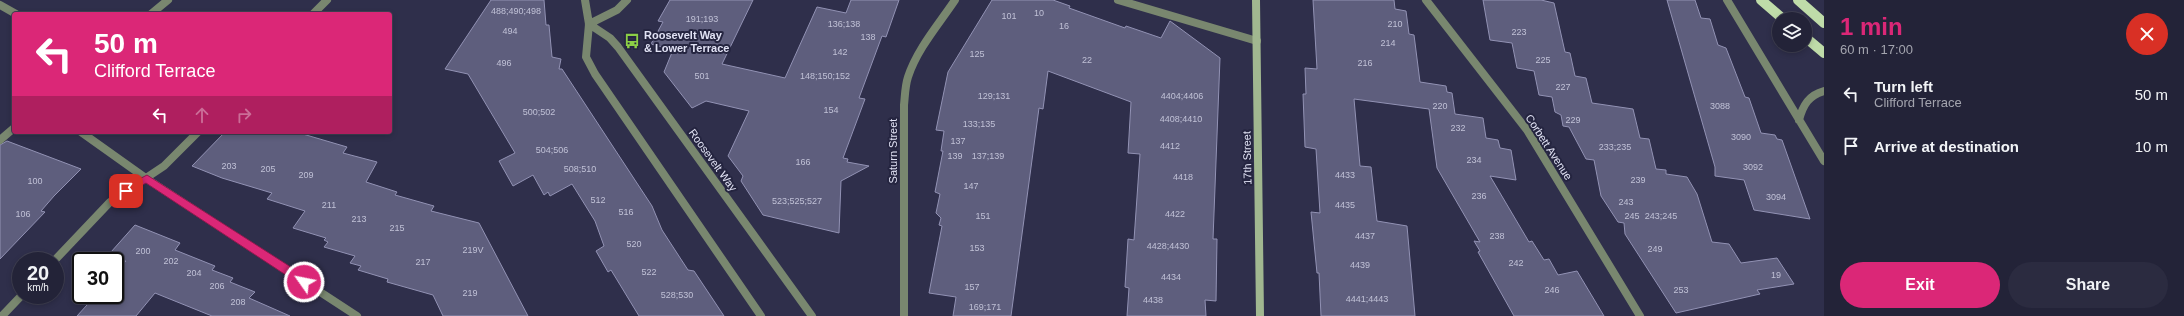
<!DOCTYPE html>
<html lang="en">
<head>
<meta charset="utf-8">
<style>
	:root { --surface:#232338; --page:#2b2b40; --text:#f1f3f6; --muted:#a3a4ae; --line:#404053; --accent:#db2777 }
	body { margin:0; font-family:Arial,sans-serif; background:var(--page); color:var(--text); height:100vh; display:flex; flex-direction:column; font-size:15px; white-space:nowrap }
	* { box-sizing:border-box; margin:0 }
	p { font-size:13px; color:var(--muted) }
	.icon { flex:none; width:22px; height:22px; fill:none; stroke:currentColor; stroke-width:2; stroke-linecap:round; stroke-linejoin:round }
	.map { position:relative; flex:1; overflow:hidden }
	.side { display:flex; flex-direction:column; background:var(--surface); width:360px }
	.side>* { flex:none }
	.guide { position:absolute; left:12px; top:12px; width:380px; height:122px; border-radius:4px; box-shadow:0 2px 6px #0003,0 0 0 1px var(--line); background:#db2777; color:#fff; overflow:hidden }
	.buttons { position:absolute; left:1772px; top:12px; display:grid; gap:8px }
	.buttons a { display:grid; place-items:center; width:40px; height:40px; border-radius:50%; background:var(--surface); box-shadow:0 2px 6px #0003,0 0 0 1px var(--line); font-size:20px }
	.speed { position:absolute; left:12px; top:252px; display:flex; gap:8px; font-size:20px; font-weight:700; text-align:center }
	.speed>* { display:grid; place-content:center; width:52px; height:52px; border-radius:50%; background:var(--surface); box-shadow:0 2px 6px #0003,0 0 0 1px var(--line); line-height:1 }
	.speed small { font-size:10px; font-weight:400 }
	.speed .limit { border:2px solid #111; border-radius:6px; background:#fff; color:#111 }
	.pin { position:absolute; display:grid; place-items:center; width:34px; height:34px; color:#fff; margin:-17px; border-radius:8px; box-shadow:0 2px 6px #0006 }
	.me { position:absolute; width:44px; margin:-22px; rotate:303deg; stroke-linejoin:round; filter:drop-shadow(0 0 3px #0008) }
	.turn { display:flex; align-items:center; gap:14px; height:84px; padding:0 16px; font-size:18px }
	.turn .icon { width:52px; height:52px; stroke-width:2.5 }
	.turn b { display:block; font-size:28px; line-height:34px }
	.lanes { display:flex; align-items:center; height:38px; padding:0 16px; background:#0003; justify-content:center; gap:20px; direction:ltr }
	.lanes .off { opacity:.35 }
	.round { display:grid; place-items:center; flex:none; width:42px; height:42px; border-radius:21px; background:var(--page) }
	.summary { display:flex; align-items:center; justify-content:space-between; height:68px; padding:0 16px }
	h1 { font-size:24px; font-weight:800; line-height:30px; color:var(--accent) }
	.button { display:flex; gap:8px; margin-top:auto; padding:8px 16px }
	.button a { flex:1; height:46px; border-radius:24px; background:var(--accent); color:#fff; font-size:16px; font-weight:800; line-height:46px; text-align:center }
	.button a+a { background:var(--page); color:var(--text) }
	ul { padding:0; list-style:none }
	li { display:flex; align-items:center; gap:12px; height:52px; padding:0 16px }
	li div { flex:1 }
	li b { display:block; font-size:15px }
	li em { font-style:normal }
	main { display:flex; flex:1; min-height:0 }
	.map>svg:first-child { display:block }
</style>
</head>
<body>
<main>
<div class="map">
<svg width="1824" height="316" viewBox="0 0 1824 316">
	<rect width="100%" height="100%" fill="#2f2f4b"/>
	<path fill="#5e5e7d" stroke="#9292b4" d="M491 0H544L546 25H549L552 57 561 59 559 69H562L652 206 662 230 688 270 694 271 724 316H639L611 270 608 272 596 251 604 246 595 221 572 184 550 196 548 192 544 195 533 175 513 186 499 161 515 153 468 74 445 69Z
		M670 0H753L722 64 785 78 817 7 846 13 851 0H899L886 37 882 36 859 98 865 99 843 158 848 159 847 162 869 166 841 181 839 233 763 215 741 181 743 176 728 156 749 111 706 101 692 108 664 72 673 50 651 44 663 22 658 21Z
		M992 0H1053L1070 6 1069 8 1125 28 1126 26 1161 38 1170 21 1220 58 1213 239H1217L1216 301 1205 300 1206 316H1127L1129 288 1125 287 1128 239 1134 240 1140 154 1128 153 1131 102 1048 71 1043 109 1039 108 1011 316H953L956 297 929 293 942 226 939 225 941 218 936 213 940 194 935 192 943 151H941L944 131 936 130 948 72Z
		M1313 0H1394L1395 9 1406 11 1409 34 1414 35 1420 82 1446 86 1447 92 1452 93 1455 114 1483 118 1486 138 1498 140 1500 148 1511 150 1516 180 1490 176 1529 242 1532 241 1544 260 1549 259 1558 275 1577 271 1604 316H1514L1478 252 1480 251 1474 241 1480 242 1437 168 1429 109 1354 99 1360 166 1371 167 1377 221 1407 226 1415 316H1321L1319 273H1317L1311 212 1320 213 1316 149 1305 147 1303 94H1306L1305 68 1317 69Z
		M1483 0H1541L1554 3 1565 52 1570 53 1575 76 1586 78 1592 103 1633 109 1640 138 1649 139 1656 169 1666 170V174L1687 177 1697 194 1712 242 1729 244 1741 263 1777 258 1794 284 1757 290 1760 294 1676 313 1625 234 1624 223 1618 222 1601 196 1594 160 1586 159 1569 127 1563 126 1561 115 1555 112 1552 97 1539 95 1534 71 1517 68 1512 43 1490 40Z
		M1667 0H1695L1701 18 1710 19 1718 45 1726 48 1745 97 1749 98 1761 133 1775 135 1777 139 1782 140 1810 219 1754 210 1744 180 1715 176V167Z
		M225 132H296L347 147 343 153 377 162 366 182 397 192 395 195 434 206 431 211 479 223 528 316H443L433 295 387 282 388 279 358 270 361 266 350 263 355 256 324 247 328 242 324 240 326 238 293 228 305 211 267 199 272 193 222 178 192 166Z
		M7 141 81 169 54 196 41 211 45 212 0 259V145Z
		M135 225 180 243 175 250 215 266 212 270 233 278 230 282 255 292 249 298 290 316H212L155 293 136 316H77L96 295H115V273L126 261H103Z"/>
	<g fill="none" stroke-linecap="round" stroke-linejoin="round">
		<path stroke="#79876f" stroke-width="8" d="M151 14 168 0
			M0 140 14 128"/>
		<path stroke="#79876f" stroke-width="8" d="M585 0 589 24 586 57 595 74 761 316
			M1118 0 1257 41
			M1426 0 1527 130 1640 316
			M1727 0 1824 161
			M0 5 16 14
			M313 14 327 0
			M589 24 610 38 618 47 812 316
			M589 24 617 10 627 0
			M1799 120C1803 105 1809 95 1824 91
			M81 132 147 179 357 316
			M54 261 110 202 164 166 198 132
			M2 316 22 295
			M904 316V105C905 96 905 86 908 77 917 49 939 24 955 0"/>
		<path stroke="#a1b790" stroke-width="8" d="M1256 0 1260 316"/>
		<path stroke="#bfdca9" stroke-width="10" d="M1761 0 1783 19
			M1798 0 1824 23
			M1805 37 1824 53"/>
	</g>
	<path fill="#db2777" stroke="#8e194d" d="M147 175 308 278V285H301L146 183 129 193H122V188Z"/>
	<defs>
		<symbol id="bus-bare" viewBox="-9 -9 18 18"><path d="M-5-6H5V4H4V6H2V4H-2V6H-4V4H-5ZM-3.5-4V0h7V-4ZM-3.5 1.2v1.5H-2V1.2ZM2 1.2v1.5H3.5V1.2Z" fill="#8bce46" stroke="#252540" stroke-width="2.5" paint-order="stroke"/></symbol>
	</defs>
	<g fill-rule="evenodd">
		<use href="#bus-bare" x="621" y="30" width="22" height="22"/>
	</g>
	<g text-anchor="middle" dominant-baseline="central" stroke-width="4" stroke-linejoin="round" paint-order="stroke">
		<g font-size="9" fill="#c0c1d6">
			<text x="516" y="11">488;490;498</text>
			<text x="1039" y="13">10</text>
			<text x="1009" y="16">101</text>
			<text x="702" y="19">191;193</text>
			<text x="844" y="24">136;138</text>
			<text x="1395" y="24">210</text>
			<text x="1064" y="26">16</text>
			<text x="510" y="31">494</text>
			<text x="1519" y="32">223</text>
			<text x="868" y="37">138</text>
			<text x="1388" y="43">214</text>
			<text x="840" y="52">142</text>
			<text x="977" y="54">125</text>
			<text x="1087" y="60">22</text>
			<text x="1543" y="60">225</text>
			<text x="504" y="63">496</text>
			<text x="1365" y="63">216</text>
			<text x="702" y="76">501</text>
			<text x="825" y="76">148;150;152</text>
			<text x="1563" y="87">227</text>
			<text x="994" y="96">129;131</text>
			<text x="1182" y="96">4404;4406</text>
			<text x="1440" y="106">220</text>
			<text x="1720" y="106">3088</text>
			<text x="831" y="110">154</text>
			<text x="539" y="112">500;502</text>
			<text x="1181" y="119">4408;4410</text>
			<text x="1573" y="120">229</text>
			<text x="979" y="124">133;135</text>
			<text x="1458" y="128">232</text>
			<text x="1741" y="137">3090</text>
			<text x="958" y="141">137</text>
			<text x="1170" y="146">4412</text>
			<text x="1615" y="147">233;235</text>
			<text x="552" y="150">504;506</text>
			<text x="955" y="156">139</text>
			<text x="988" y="156">137;139</text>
			<text x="1474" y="160">234</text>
			<text x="803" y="162">166</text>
			<text x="229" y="166">203</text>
			<text x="1753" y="167">3092</text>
			<text x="268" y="169">205</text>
			<text x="580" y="169">508;510</text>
			<text x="306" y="175">209</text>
			<text x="1345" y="175">4433</text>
			<text x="1183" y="177">4418</text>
			<text x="1638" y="180">239</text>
			<text x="35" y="181">100</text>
			<text x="971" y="186">147</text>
			<text x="1479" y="196">236</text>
			<text x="1776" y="197">3094</text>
			<text x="598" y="200">512</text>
			<text x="797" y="201">523;525;527</text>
			<text x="1626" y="202">243</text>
			<text x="329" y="205">211</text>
			<text x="1345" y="205">4435</text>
			<text x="626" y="212">516</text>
			<text x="23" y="214">106</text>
			<text x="1175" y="214">4422</text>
			<text x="983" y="216">151</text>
			<text x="1632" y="216">245</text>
			<text x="1661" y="216">243;245</text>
			<text x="359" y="219">213</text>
			<text x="397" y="228">215</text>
			<text x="1365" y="236">4437</text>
			<text x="1497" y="236">238</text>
			<text x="634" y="244">520</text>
			<text x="1168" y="246">4428;4430</text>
			<text x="977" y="248">153</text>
			<text x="1655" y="249">249</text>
			<text x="473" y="250">219V</text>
			<text x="143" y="251">200</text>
			<text x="171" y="261">202</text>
			<text x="423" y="262">217</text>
			<text x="1516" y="263">242</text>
			<text x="1360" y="265">4439</text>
			<text x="649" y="272">522</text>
			<text x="194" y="273">204</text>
			<text x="1776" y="275">19</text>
			<text x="1171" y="277">4434</text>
			<text x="217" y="286">206</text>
			<text x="972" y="287">157</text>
			<text x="1552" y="290">246</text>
			<text x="1681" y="290">253</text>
			<text x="470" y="293">219</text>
			<text x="677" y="295">528;530</text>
			<text x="1367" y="299">4441;4443</text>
			<text x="1153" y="300">4438</text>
			<text x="238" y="302">208</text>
			<text x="985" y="307">169;171</text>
		</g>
		<g font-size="11" font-weight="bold" fill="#e1e2f4" stroke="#252540" text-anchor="start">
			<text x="644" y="35">Roosevelt Way<tspan x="644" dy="13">&amp; Lower Terrace</tspan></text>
		</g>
		<g font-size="11" fill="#e1e2f4" stroke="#252540">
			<text transform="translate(1549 147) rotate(57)">Corbett Avenue</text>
			<text transform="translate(893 151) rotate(-90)">Saturn Street</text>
			<text transform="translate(1247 158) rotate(-91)">17th Street</text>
			<text transform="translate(713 160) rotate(54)">Roosevelt Way</text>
		</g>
	</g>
</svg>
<div class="buttons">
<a><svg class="icon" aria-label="layers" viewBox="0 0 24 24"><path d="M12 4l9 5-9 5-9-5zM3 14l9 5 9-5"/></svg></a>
</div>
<div class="speed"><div>20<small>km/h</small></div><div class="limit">30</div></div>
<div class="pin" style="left:126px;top:191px;background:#d93025"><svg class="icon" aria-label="arrive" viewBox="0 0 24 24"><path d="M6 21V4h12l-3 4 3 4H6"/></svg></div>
<svg class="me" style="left:304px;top:282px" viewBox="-20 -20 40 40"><circle r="17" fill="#db2777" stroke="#fff" stroke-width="3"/><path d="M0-11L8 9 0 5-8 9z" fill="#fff"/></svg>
<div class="guide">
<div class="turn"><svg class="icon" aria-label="left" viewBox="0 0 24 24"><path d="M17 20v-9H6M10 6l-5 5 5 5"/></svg><div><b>50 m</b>Clifford Terrace</div></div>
<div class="lanes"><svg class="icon" aria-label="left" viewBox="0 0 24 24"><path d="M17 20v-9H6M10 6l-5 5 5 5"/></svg><svg class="icon off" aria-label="ahead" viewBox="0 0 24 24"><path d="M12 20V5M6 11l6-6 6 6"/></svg><svg class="icon off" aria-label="right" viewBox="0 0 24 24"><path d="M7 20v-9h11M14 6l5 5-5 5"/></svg></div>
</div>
</div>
<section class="side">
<div class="summary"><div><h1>1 min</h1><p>60 m · 17:00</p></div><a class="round" style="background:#d93025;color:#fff"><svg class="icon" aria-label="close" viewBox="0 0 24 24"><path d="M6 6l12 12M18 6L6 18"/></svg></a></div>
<ul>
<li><svg class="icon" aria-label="left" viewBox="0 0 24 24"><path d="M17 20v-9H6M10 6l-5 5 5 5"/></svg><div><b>Turn left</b><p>Clifford Terrace</p></div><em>50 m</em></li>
<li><svg class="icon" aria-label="arrive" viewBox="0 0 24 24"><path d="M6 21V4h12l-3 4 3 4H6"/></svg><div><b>Arrive at destination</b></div><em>10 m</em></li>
</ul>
<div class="button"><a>Exit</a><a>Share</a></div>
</section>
</main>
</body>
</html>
